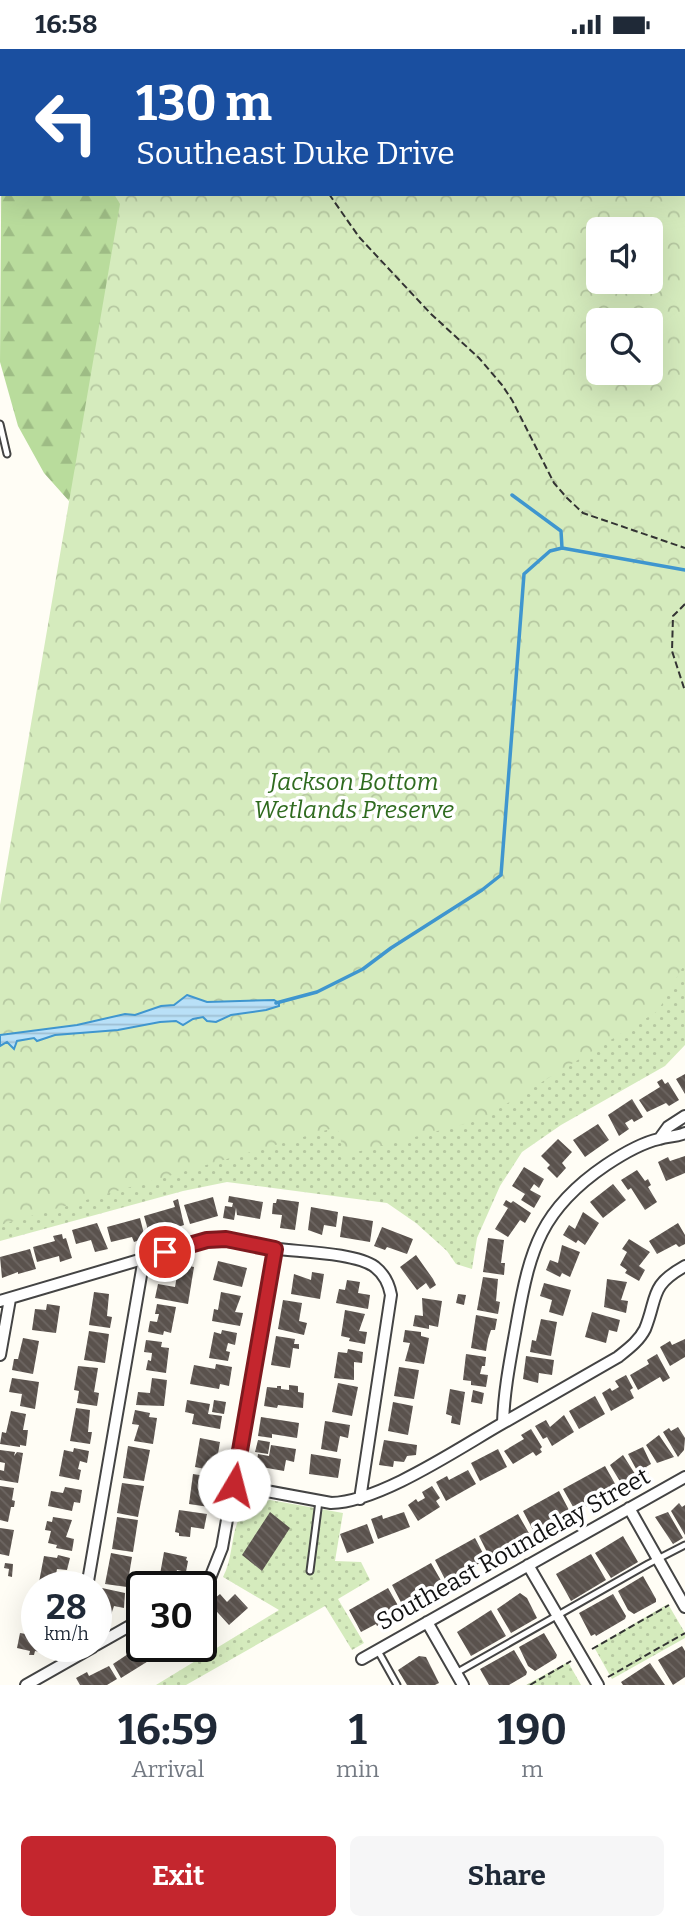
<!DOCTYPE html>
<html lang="en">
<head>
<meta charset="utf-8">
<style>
	:root { --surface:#fff; --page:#f6f6f7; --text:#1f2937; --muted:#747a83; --accent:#c4262e }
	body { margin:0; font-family:Bitter,serif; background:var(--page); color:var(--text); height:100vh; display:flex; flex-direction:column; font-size:26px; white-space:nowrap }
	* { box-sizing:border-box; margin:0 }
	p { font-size:23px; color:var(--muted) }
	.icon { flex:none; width:38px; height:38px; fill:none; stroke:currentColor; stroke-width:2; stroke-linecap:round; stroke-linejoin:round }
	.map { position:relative; height:1636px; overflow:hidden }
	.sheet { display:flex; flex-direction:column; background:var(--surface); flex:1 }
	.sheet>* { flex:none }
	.top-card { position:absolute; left:0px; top:0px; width:686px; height:147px; box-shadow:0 7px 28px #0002; background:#1a4fa0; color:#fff; overflow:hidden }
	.buttons { position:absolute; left:586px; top:168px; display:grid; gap:14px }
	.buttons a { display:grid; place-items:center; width:77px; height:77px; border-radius:10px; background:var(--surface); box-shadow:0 7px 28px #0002; font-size:35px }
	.speed { position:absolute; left:21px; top:1522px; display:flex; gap:14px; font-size:35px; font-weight:700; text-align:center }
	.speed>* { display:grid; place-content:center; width:91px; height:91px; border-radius:50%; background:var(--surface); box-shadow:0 7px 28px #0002; line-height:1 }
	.speed small { font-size:18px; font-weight:400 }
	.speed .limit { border:4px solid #111; border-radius:10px; background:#fff; color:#111 }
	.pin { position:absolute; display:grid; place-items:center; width:60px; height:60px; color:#fff; margin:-30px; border:4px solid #fff; border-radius:50%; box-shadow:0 2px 7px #0007 }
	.me { position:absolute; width:77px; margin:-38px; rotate:8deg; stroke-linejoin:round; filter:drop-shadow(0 0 5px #0008) }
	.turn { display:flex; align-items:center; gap:24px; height:147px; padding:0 21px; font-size:32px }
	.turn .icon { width:91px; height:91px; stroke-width:2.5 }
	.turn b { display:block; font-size:49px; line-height:60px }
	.eta { display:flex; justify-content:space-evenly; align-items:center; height:119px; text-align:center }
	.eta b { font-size:42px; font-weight:700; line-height:49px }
	.button { display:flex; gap:14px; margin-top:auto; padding:14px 21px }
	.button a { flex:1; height:80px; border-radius:10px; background:var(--accent); color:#fff; font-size:28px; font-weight:700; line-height:80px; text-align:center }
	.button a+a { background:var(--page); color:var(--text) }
	.status { display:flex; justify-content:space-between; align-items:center; height:49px; padding:0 35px; background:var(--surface); direction:ltr }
	.status svg { height:19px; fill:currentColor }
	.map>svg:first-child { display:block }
</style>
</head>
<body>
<div class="status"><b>16:58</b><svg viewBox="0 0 49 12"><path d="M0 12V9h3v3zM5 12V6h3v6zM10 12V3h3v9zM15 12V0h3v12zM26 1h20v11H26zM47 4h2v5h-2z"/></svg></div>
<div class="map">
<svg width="685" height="1636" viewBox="0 0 685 1636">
	<defs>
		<pattern id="grass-dots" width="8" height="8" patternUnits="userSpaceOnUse" patternTransform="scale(1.75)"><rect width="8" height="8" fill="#d5ebbd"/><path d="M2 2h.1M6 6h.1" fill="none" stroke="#b6c8a1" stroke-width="1.8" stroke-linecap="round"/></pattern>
		<pattern id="forest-firs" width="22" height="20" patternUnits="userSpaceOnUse" patternTransform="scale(1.75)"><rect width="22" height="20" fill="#b9dc9c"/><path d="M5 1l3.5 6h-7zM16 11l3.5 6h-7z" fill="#9ebc85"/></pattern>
		<pattern id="park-crowns" width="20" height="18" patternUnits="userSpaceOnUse" patternTransform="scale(1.75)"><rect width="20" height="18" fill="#d5ebbd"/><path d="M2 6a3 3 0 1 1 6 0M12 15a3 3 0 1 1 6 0" fill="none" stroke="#b6c8a1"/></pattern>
		<pattern id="water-rules" width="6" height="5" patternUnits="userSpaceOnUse" patternTransform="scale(1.75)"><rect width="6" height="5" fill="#b9e0f7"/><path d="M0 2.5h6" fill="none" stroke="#9ebfd3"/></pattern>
		<pattern id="building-back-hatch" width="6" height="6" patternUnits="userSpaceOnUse" patternTransform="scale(1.75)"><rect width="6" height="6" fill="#5a524d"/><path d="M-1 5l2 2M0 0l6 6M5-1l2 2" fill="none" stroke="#6d6662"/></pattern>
	</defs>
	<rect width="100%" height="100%" fill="#fffdf5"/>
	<path fill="url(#grass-dots)" d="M685 592V996L665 1017 561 1076 522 1103 500 1137 477 1189 472 1220 456 1215 447 1202 416 1174 387 1154 227 1133 183 1142 0 1192V1116Z
		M270 1451 343 1464 335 1512 361 1513 370 1531 338 1550 364 1594 352 1601 325 1557 186 1636H156L279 1561 223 1528C239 1498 224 1456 270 1451Z
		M668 1555 685 1584V1589L612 1630 594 1598Z
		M568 1613 581 1636H526Z"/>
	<path fill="url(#forest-firs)" d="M2 36V145H206L69 452 44 424 18 377 0 313Z"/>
	<path fill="url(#park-crowns)" fill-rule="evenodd" d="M33 0H685V914L658 962 480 1071 345 1106 337 1078 0 1176V856L120 155 114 145H684V2ZM598 180H651V233H598ZM598 271H651V324H598Z"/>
	<path fill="url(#water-rules)" stroke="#3f96cf" stroke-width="2" d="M187 946 207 953 274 951 279 954V957L266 961 231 966 216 973 207 972 203 968 193 970 183 976 176 972 160 973 118 981 55 986 37 992 34 989 17 992 14 1000 7 993 0 997V986L77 976 125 965 135 966 161 957 174 956Z"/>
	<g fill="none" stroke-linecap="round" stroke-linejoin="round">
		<path stroke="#3f96cf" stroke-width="3.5" d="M512 446 561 482 562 499
			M276 954 317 943 363 920 391 899 482 841 501 826 524 525 550 502 562 499 685 521"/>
	</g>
	<path fill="url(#building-back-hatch)" d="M685 1025V1045L676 1030Z
		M662 1030 665 1035 668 1033 679 1051 669 1057 666 1054 647 1063 639 1051 660 1038 657 1033Z
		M632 1050 643 1068 634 1073 632 1070 625 1074 629 1080 619 1087 608 1066Z
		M598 1075 609 1091 585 1108 573 1091Z
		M558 1090 572 1103 562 1114 566 1119 557 1129 547 1119 550 1116 541 1107Z
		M685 1107V1124L666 1132 658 1113 668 1108 670 1112Z
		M524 1118 544 1130 539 1139 534 1135 530 1141 541 1147 534 1159 521 1151 525 1145 512 1137Z
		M637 1121 645 1132 648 1130 651 1136 648 1138 657 1153 645 1161 631 1139 628 1141 621 1131Z
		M613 1135 626 1151 603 1169 590 1153Z
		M229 1147 263 1153 260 1170 237 1166 236 1159 234 1171 223 1169 225 1157 232 1158 233 1154 228 1153Z
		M213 1148 218 1167 190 1175 184 1156Z
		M178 1150 184 1176 172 1180 171 1175 157 1179 159 1185 150 1188 144 1167 175 1158 173 1152Z
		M277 1150 299 1153 295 1181 280 1179 282 1166 272 1165 273 1154H276Z
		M506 1151 511 1154 513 1152 531 1164 525 1174 520 1171 508 1188 495 1180 508 1159 503 1156Z
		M311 1158 338 1163 336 1178 324 1176 322 1186 308 1181Z
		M583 1163 599 1174 585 1196 578 1191 576 1194 563 1186 569 1176 575 1180Z
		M343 1167 373 1172 370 1193 340 1188Z
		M140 1169 145 1189 134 1193 132 1188 111 1193 107 1178Z
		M97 1174 108 1200 95 1203 91 1191 76 1195 72 1181Z
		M678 1174 685 1186V1195L679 1198 676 1195 657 1205 649 1192Z
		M382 1178 413 1190 407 1205 387 1198 385 1201 374 1197Z
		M62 1185 63 1190 66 1189 72 1209 60 1213 59 1207 37 1213 33 1198 55 1192 53 1187Z
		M488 1189 504 1191 501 1214H505L504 1226 483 1223Z
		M629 1190 650 1203 639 1217 645 1221 639 1232 625 1224 627 1221 620 1216 627 1203 622 1200Z
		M562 1196 580 1203 570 1228 562 1224 560 1228 546 1221 550 1211 558 1214Z
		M30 1200 36 1220 18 1225V1223L2 1229 0 1208Z
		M416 1206 433 1230 436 1236 430 1240 426 1234 417 1241 400 1218Z
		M218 1212 247 1219 242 1238 213 1231Z
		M179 1215 194 1218 188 1255 155 1249 158 1235 175 1238Z
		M312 1223 324 1225 320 1250 291 1245 294 1225 311 1231Z
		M483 1228 498 1230 496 1252 500 1253 498 1265 477 1261Z
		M607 1230 627 1233 621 1251 628 1252 626 1264 604 1258Z
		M347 1231 360 1233 358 1244 370 1246 368 1260 336 1254 339 1240 345 1241Z
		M544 1234 571 1241 563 1267 549 1263 552 1251 540 1247Z
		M94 1243 109 1245 107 1267 112 1268 110 1279 89 1276Z
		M221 1243 241 1247 235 1263 243 1264 240 1277 212 1272 214 1260 218 1261Z
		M458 1245 466 1246 464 1256 456 1254Z
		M422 1249 442 1252 438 1278 429 1276V1280L413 1277 415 1266 423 1267Z
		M283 1251 302 1254 299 1272 307 1274 304 1286 278 1280Z
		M47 1255 60 1257 56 1284 32 1281 35 1260 46 1261Z
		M157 1255 176 1258 171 1284 164 1282 163 1286 148 1283 150 1272 157 1273 159 1265H155Z
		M345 1261 365 1265 359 1282 367 1283 365 1295 349 1292 350 1289 341 1287Z
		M592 1263 620 1271 617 1283 609 1281 606 1294 585 1288Z
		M476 1266 497 1270 495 1281H491L488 1290 486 1302 471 1299Z
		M541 1270 557 1273 551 1307 530 1303 532 1291 536 1292Z
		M222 1281 237 1284 235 1296 228 1294 226 1302 230 1303 228 1312 209 1309 214 1283 221 1285Z
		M405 1281 421 1283V1287L429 1289 424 1315 405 1312 410 1294 403 1293Z
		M89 1282 109 1285 105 1314 84 1311Z
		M276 1287 295 1290 294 1295H299V1300L293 1299 290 1319 271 1316Z
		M23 1289 39 1292 33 1325 12 1321 14 1310H18Z
		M685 1290V1308L670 1317 660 1298 670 1292 672 1296Z
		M146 1291 162 1293 161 1298 169 1299 166 1324 146 1321 148 1311 151 1312 152 1304 144 1303Z
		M348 1300 363 1303 362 1314 354 1313V1331L334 1329 338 1303 347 1304Z
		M466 1305 486 1308 485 1317H482L480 1325 488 1326 486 1338 471 1336V1332L463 1331Z
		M657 1305 670 1329 663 1333 660 1328 638 1341 630 1326 649 1315 647 1311Z
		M526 1307 554 1311 552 1326 539 1324 538 1334 523 1330Z
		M216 1315 232 1318 229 1337 220 1335 219 1340 190 1335 194 1316 215 1320Z
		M78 1317 98 1319 94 1343 99 1344 97 1357 77 1354 79 1342 74 1341Z
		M399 1318 419 1321 414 1350 394 1347Z
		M626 1326 633 1339 630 1341 634 1349 611 1362 602 1344 610 1339 612 1342 619 1338 615 1332Z
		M12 1329 39 1333 35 1360 20 1357 22 1345 9 1343Z
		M152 1329 167 1331 164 1357 136 1356 138 1343 150 1344Z
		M338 1334 358 1338 352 1367 332 1363Z
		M289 1336 298 1337V1343L304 1344 303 1359 278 1356 277 1359 264 1357 267 1338 277 1339V1337H281V1340L289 1341Z
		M450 1340 465 1343 460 1376 451 1374 452 1367 446 1365Z
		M473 1341 484 1344 482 1355 471 1353Z
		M595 1347 605 1365 579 1380 569 1362Z
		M187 1351 210 1355 208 1365 222 1367 220 1380 192 1375 194 1365 185 1363Z
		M214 1351 226 1353 224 1365 212 1363Z
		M393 1353 413 1357 408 1386 388 1382Z
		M76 1359 90 1361 88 1383H92L90 1395 70 1392Z
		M135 1361 150 1364 149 1368 157 1369 153 1395 134 1392 139 1376 132 1375Z
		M11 1362 26 1365 23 1381H28L26 1397 20 1396V1398L0 1395 2 1383 6 1384Z
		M564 1366 574 1383 552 1397 547 1388 543 1390 535 1377 546 1371 550 1378Z
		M261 1368 299 1374 297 1389 272 1385V1389L258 1387Z
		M325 1372 350 1376 348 1389 340 1387 337 1403 321 1400Z
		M678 1378 685 1389 684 1401 678 1408 663 1383 669 1379 671 1382Z
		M531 1380 542 1398 540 1400 542 1403 536 1407 533 1403 513 1415 504 1402 524 1390 521 1386Z
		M659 1386 674 1408 657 1414 646 1396Z
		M200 1389 220 1393 215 1422 195 1418Z
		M258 1391 270 1393 268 1405 255 1403Z
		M384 1391 417 1396 416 1406 407 1407 404 1413 394 1412 393 1418 379 1416Z
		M271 1396 296 1400 294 1413 286 1411 284 1422 256 1417 258 1405 269 1407Z
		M128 1397 150 1401 144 1432 123 1429Z
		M643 1398 651 1415 646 1418 649 1424 641 1429 628 1405Z
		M74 1399 89 1402 87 1414 80 1412 78 1420 81 1421 79 1431 59 1427 64 1401 73 1403Z
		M498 1400 507 1418 480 1432 471 1414Z
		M0 1401 15 1403 14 1407 17 1403 23 1404 18 1434 0 1431V1421L4 1422 5 1414 0 1413Z
		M311 1405 341 1410 338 1429 309 1425Z
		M623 1406 637 1428 621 1434 610 1416Z
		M605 1417 618 1440 576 1463 563 1440Z
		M468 1421 476 1435 446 1452 436 1433 447 1427 449 1431Z
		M193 1425 213 1428 209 1458 189 1455Z
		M122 1434 144 1437 138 1468 117 1464Z
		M0 1437 14 1439 12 1451 15 1452 14 1458H11L8 1473 0 1471Z
		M432 1437 440 1449 436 1452 440 1458 418 1472 408 1456 416 1450 418 1453 425 1449 422 1443Z
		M65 1438 82 1441 80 1454 74 1453 72 1462 48 1457 51 1442 63 1444Z
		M559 1442 570 1463 534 1483 523 1462Z
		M679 1454 682 1458 685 1456V1486L671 1462Z
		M179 1461 207 1465 204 1480 191 1478 190 1488 179 1487V1484L175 1483Z
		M270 1463 290 1479 262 1522 242 1506Z
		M404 1463 410 1478 378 1490 371 1470 382 1466 383 1470Z
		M668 1463 683 1489 673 1495 655 1468Z
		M518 1465 530 1486 529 1489 514 1496 515 1498 510 1501 509 1498 491 1511 479 1487Z
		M53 1468 72 1471 66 1488 74 1490 72 1502 56 1499 57 1496 48 1494 51 1482 45 1481 47 1472 52 1473Z
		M117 1468 138 1471 133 1503 112 1500Z
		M367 1475 374 1494 347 1504 340 1485Z
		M0 1479 14 1481 9 1507 0 1505Z
		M623 1487 638 1513 611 1529 595 1504Z
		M475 1489 486 1510 470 1520 468 1525 447 1534 435 1511Z
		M164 1503 187 1508 186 1511 188 1512 186 1523 177 1521 174 1534 159 1531Z
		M111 1504 132 1508 127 1538 105 1535Z
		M591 1505 606 1531 571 1552 556 1525Z
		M58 1506 70 1509 67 1521 57 1520 54 1536 39 1533 44 1507 57 1509Z
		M5 1514 13 1515 12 1528 8 1527 9 1520 4 1519Z
		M431 1514 443 1535 427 1545 424 1550 404 1559 392 1536Z
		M643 1527 656 1550V1553L634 1565 628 1561 618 1542Z
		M102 1539 125 1544 124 1559 114 1557 110 1569 96 1567Z
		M388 1539 400 1560 384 1570 382 1574 377 1577 376 1575 361 1583 349 1561Z
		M520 1544 527 1549 537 1569 511 1584 497 1560Z
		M220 1545 227 1553 235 1545 248 1559 229 1576 209 1554Z
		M613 1545 626 1567 625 1570 596 1587 595 1585 591 1587 579 1564Z
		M491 1561 506 1587 471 1607 457 1583Z
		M211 1566 217 1578 201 1588V1572Z
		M20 1584 37 1587V1598H50L49 1605 35 1602 34 1606H29L30 1602 17 1599Z
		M544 1584 557 1606 556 1609 535 1622 528 1617 519 1598Z
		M139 1593 150 1611 121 1629 113 1615 131 1603 129 1600Z
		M682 1597 685 1602V1628L673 1636 658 1611Z
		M147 1598H173L154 1609Z
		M514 1601 527 1623 526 1626 509 1636H489L480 1620Z
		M419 1607 426 1608 439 1634 435 1636H407L398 1621Z
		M650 1614 665 1636H623L621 1633Z
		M109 1617 117 1630 107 1636H80L76 1629 87 1623 89 1627Z"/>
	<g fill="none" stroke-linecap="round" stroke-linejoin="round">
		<defs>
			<path id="lane" d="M0 2 1 0
				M0 375 7 405
				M310 1522 319 1452
				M378 1602 397 1636
				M456 1624 648 1515 685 1496"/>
			<path id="street" d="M685 1084C676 1088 668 1087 659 1090 641 1094 621 1106 606 1116 541 1160 530 1200 517 1273 511 1307 504 1340 503 1374L618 1308C628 1300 639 1292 645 1280 658 1248 649 1237 685 1217
				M660 1089 668 1078 685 1067
				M0 1252 207 1191C232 1190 254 1197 278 1200 302 1203 356 1204 375 1218 384 1225 389 1235 391 1246L360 1450
				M0 1306 10 1250
				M234 1436 331 1454C380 1453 459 1399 503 1374
				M629 1459 685 1558
				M528 1516 598 1636
				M87 1538 144 1209
				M198 1538 210 1529 222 1499 275 1200
				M427 1573 463 1636
				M96 1596 142 1570
				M362 1610 685 1428
				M26 1636 93 1598"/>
		</defs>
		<use href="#lane" stroke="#444" stroke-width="9"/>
		<use href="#street" stroke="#444" stroke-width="14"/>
		<path stroke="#333" stroke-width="2" stroke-dasharray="7 3.5" stroke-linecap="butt" d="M220 0 222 2
			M329 145 359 188 431 265 479 309 502 336 512 351 554 434 567 449 583 464 685 499
			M685 555 673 567 672 602 685 642
			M592 1600 669 1556
			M608 1628 685 1584
			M530 1636 571 1612"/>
		<use href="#lane" stroke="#fff" stroke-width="5"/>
		<use href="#street" stroke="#fff" stroke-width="10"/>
	</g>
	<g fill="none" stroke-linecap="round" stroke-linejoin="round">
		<defs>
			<path id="route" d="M165 1203 207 1191 226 1190 275 1200 234 1436"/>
		</defs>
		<use href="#route" stroke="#7f191e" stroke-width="18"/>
		<use href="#route" stroke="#c4262e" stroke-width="12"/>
	</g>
	<g text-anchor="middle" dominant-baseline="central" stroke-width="7" stroke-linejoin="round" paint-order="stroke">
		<g font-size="24" font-style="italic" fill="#2f6b1f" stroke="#fff">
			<text x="354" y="733">Jackson Bottom<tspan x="354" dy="28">Wetlands Preserve</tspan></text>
		</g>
		<g font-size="24" fill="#111" stroke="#fff">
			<text transform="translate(513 1500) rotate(-29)">Southeast Roundelay Street</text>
		</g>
	</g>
</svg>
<div class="buttons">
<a><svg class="icon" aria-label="sound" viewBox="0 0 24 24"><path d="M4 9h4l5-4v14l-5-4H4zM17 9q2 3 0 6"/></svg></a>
<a><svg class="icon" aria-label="search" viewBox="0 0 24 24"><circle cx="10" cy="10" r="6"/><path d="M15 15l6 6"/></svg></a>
</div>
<div class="speed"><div>28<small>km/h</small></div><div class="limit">30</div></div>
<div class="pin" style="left:165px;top:1203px;background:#d93025"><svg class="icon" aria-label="arrive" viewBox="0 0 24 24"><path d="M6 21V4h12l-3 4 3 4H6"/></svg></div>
<svg class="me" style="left:234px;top:1436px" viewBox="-20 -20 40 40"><circle r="19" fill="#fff"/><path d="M0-13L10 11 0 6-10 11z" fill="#c4262e"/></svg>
<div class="top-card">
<div class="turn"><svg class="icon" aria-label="left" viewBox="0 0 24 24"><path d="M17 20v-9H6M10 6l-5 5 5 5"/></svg><div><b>130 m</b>Southeast Duke Drive</div></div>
</div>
</div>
<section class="sheet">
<div class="eta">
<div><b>16:59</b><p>Arrival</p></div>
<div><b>1</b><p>min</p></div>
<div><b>190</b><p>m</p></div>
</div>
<div class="button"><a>Exit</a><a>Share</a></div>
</section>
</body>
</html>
